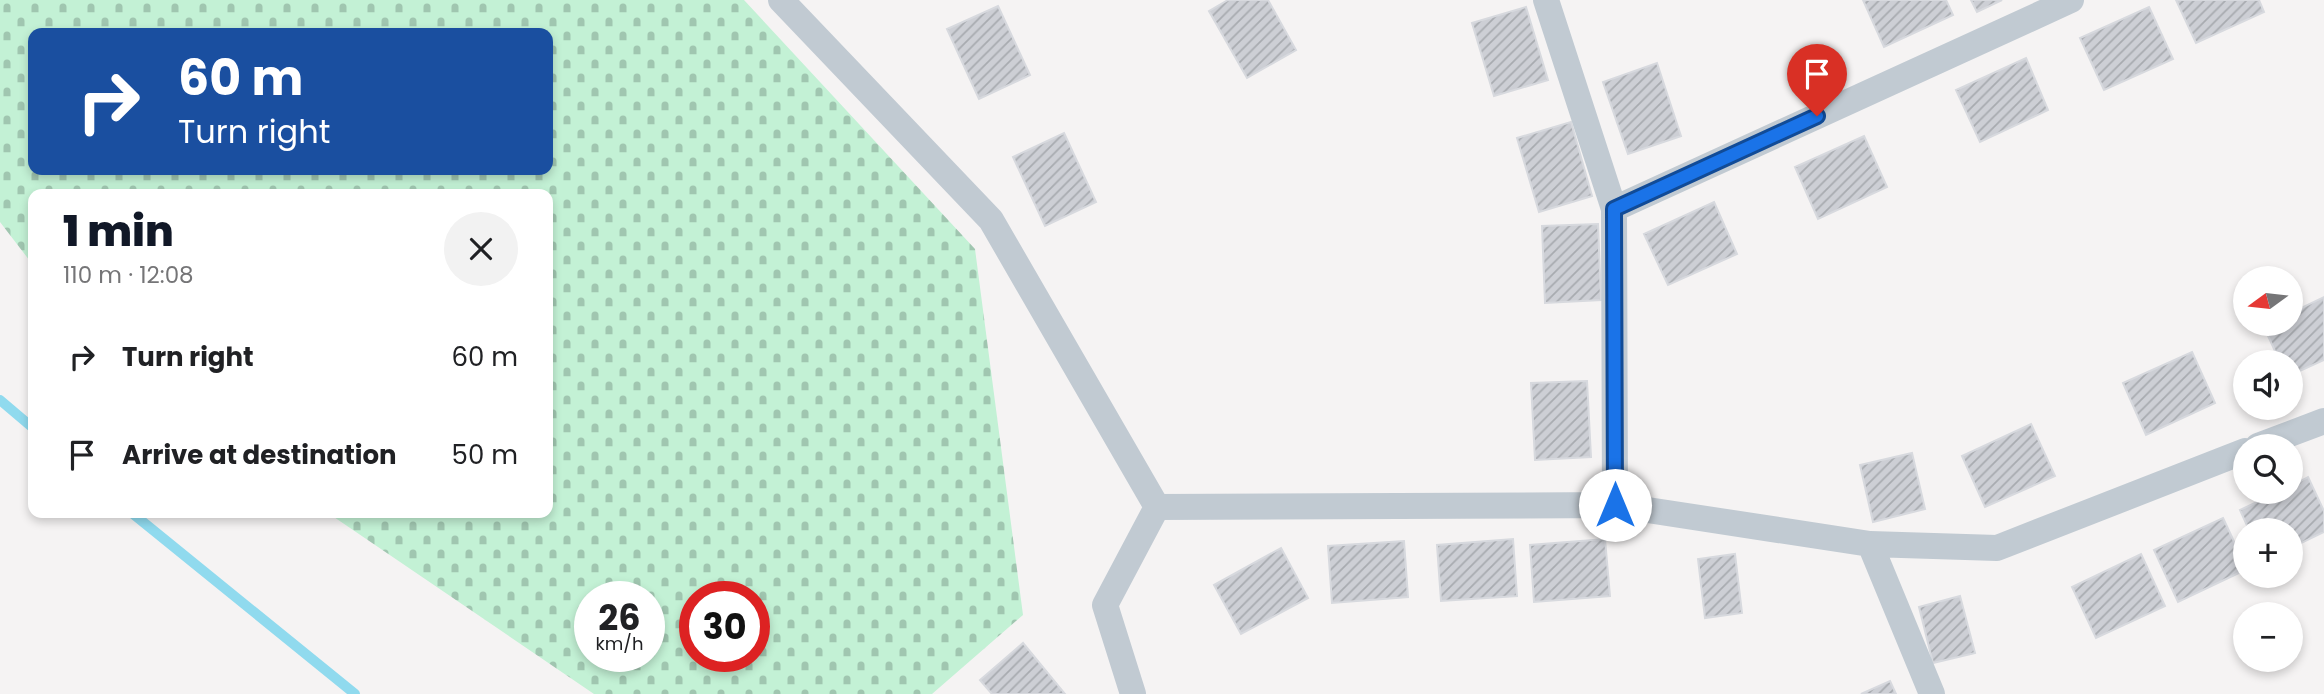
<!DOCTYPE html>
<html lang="en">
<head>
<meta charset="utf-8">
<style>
	:root { --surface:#fff; --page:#f2f2f2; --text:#202124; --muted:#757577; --accent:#111827 }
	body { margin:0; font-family:Poppins,sans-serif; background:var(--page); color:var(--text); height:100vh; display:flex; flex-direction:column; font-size:26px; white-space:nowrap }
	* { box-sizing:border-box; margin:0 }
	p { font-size:23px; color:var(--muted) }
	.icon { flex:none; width:38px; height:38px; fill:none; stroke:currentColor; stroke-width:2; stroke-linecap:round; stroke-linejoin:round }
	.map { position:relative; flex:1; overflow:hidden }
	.details { position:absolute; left:28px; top:189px; width:525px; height:329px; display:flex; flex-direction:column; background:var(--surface); border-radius:14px; box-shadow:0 4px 10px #0003 }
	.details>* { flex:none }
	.banner { position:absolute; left:28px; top:28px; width:525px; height:147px; border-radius:14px; box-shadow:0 4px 10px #0003; background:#1a4fa0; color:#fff; overflow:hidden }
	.needle { width:46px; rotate:255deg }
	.tools { position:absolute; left:2233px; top:266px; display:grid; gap:14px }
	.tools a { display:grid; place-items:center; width:70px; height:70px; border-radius:50%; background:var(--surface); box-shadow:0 4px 10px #0003; font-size:35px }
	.speed { position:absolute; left:574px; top:581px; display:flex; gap:14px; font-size:35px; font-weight:700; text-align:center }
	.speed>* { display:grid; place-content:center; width:91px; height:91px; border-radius:50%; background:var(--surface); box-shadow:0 4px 10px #0003; line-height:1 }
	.speed small { font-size:18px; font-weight:400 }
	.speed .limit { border:10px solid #d22; background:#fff; color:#111 }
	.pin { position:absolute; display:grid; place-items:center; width:60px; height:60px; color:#fff; margin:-72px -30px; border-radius:50% 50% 50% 0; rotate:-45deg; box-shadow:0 0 7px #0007 }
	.pin .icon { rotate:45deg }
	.me { position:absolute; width:77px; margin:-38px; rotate:0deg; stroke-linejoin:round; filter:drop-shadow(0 0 5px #0008) }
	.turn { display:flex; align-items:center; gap:24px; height:147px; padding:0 35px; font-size:32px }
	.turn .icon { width:91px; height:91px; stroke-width:2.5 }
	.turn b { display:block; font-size:49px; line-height:60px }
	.round { display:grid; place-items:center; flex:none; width:74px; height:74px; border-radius:37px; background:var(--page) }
	.headline { display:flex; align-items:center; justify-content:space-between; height:119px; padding:0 35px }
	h1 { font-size:42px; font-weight:800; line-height:52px; color:var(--accent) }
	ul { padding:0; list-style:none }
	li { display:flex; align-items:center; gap:21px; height:98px; padding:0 35px }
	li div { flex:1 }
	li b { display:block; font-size:26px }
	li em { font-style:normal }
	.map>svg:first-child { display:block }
</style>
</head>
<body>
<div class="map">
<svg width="2324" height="694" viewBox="0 0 2324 694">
	<defs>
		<pattern id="cemetery-stones" width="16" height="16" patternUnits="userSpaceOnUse" patternTransform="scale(1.75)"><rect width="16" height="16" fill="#c3f1d5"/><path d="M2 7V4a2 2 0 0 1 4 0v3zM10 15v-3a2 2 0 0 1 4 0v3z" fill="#a0c6b0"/></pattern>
		<pattern id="building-hatch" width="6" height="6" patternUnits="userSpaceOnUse" patternTransform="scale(1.75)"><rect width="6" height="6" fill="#cdcfd5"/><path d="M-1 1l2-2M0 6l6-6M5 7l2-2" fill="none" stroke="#a8abb0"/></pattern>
	</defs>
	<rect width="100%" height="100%" fill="#f5f3f3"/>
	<path fill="url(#cemetery-stones)" fill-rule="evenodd" d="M0 0H744L975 249 1023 615 932 694H594L328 513H548V194H33V265L0 222ZM33 33H548V170H33ZM590 597H649V656H590ZM695 597H754V656H695Z"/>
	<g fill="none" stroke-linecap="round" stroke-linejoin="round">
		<path stroke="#90daee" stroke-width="10" d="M0 400 33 428
			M132 513 355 694"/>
	</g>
	<path fill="url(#building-hatch)" stroke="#d7d9de" stroke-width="2" d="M1228 0H1268L1296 50 1247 78 1209 11Z
		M1863 0H1946L1953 15 1884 47Z
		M1971 0H2002L1977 12Z
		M2176 0H2259L2264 12 2196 43Z
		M998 6 1030 75 979 99 947 29Z
		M1526 7 1548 80 1494 96 1472 23Z
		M2149 7 2173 59 2104 90 2080 38Z
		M2026 58 2048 110 1980 142 1956 90Z
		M1657 63 1681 136 1628 154 1603 82Z
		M1571 122 1592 196 1539 212 1517 138Z
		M1064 133 1096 202 1045 226 1013 157Z
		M1864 136 1887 187 1818 219 1795 167Z
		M1714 202 1737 254 1668 285 1644 234Z
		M1598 224 1601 300 1545 303 1542 226Z
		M2324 297V360L2291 375V362H2280L2263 325 2291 324V313Z
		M2192 352 2215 403 2146 435 2123 383Z
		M1587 381 1591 457 1535 460 1531 383Z
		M2031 424 2055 476 1985 507 1962 456Z
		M1912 453 1925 509 1873 522 1860 465Z
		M2308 477 2324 511V532L2291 548V530H2249L2240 510 2278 492H2291V486Z
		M2223 518 2245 565V570L2178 602 2154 550Z
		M1513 539 1517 596 1441 601 1437 545Z
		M1605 539 1610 596 1534 602 1530 545Z
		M1404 541 1408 597 1332 603 1328 546Z
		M1281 548 1308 598 1241 634 1214 585Z
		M1735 554 1742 613 1705 618 1698 559Z
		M2141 554 2165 606 2096 638 2072 587Z
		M1960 596 1975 653 1933 663 1919 607Z
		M1023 643 1065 694H992L980 680Z
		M1890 681 1896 694H1861Z"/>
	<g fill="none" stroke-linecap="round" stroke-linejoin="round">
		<path stroke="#c1cad2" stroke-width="26" d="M781 0 991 220 1157 507
			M1546 0 1614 209 1615 505
			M1614 209 2071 0
			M2258 446 2324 421
			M1157 507 1615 505 1870 544 1997 548 2245 451
			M1870 544 1932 694
			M1133 694 1105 605 1157 507"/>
	</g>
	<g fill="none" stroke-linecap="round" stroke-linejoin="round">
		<defs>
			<path id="route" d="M1615 505 1614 209 1817 116"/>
		</defs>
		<use href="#route" stroke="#114b97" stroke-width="18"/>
		<use href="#route" stroke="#1a73e8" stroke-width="12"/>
	</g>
</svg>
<div class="tools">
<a><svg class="needle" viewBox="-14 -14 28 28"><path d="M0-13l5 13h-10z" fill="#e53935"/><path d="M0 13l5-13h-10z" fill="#757577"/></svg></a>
<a><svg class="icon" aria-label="sound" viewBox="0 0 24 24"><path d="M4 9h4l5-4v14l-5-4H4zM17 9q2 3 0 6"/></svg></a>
<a><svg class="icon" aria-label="search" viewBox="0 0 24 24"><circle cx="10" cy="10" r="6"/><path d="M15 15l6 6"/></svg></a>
<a>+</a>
<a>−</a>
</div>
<div class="speed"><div>26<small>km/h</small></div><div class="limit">30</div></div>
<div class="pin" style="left:1817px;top:116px;background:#d93025"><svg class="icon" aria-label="arrive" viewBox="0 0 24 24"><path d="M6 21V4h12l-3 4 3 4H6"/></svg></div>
<svg class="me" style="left:1615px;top:505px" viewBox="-20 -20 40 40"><circle r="19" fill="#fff"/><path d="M0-13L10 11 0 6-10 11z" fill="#1a73e8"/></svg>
<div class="banner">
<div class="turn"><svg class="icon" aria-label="right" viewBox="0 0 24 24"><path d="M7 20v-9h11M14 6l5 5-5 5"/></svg><div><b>60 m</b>Turn right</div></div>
</div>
<section class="details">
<div class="headline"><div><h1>1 min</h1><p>110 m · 12:08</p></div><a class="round"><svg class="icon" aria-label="close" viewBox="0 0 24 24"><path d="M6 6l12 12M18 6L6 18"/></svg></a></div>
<ul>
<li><svg class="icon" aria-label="right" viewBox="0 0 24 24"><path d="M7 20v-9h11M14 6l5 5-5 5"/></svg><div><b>Turn right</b></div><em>60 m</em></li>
<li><svg class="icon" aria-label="arrive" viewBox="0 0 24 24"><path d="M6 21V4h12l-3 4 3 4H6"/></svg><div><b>Arrive at destination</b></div><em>50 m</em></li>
</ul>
</section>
</div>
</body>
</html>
